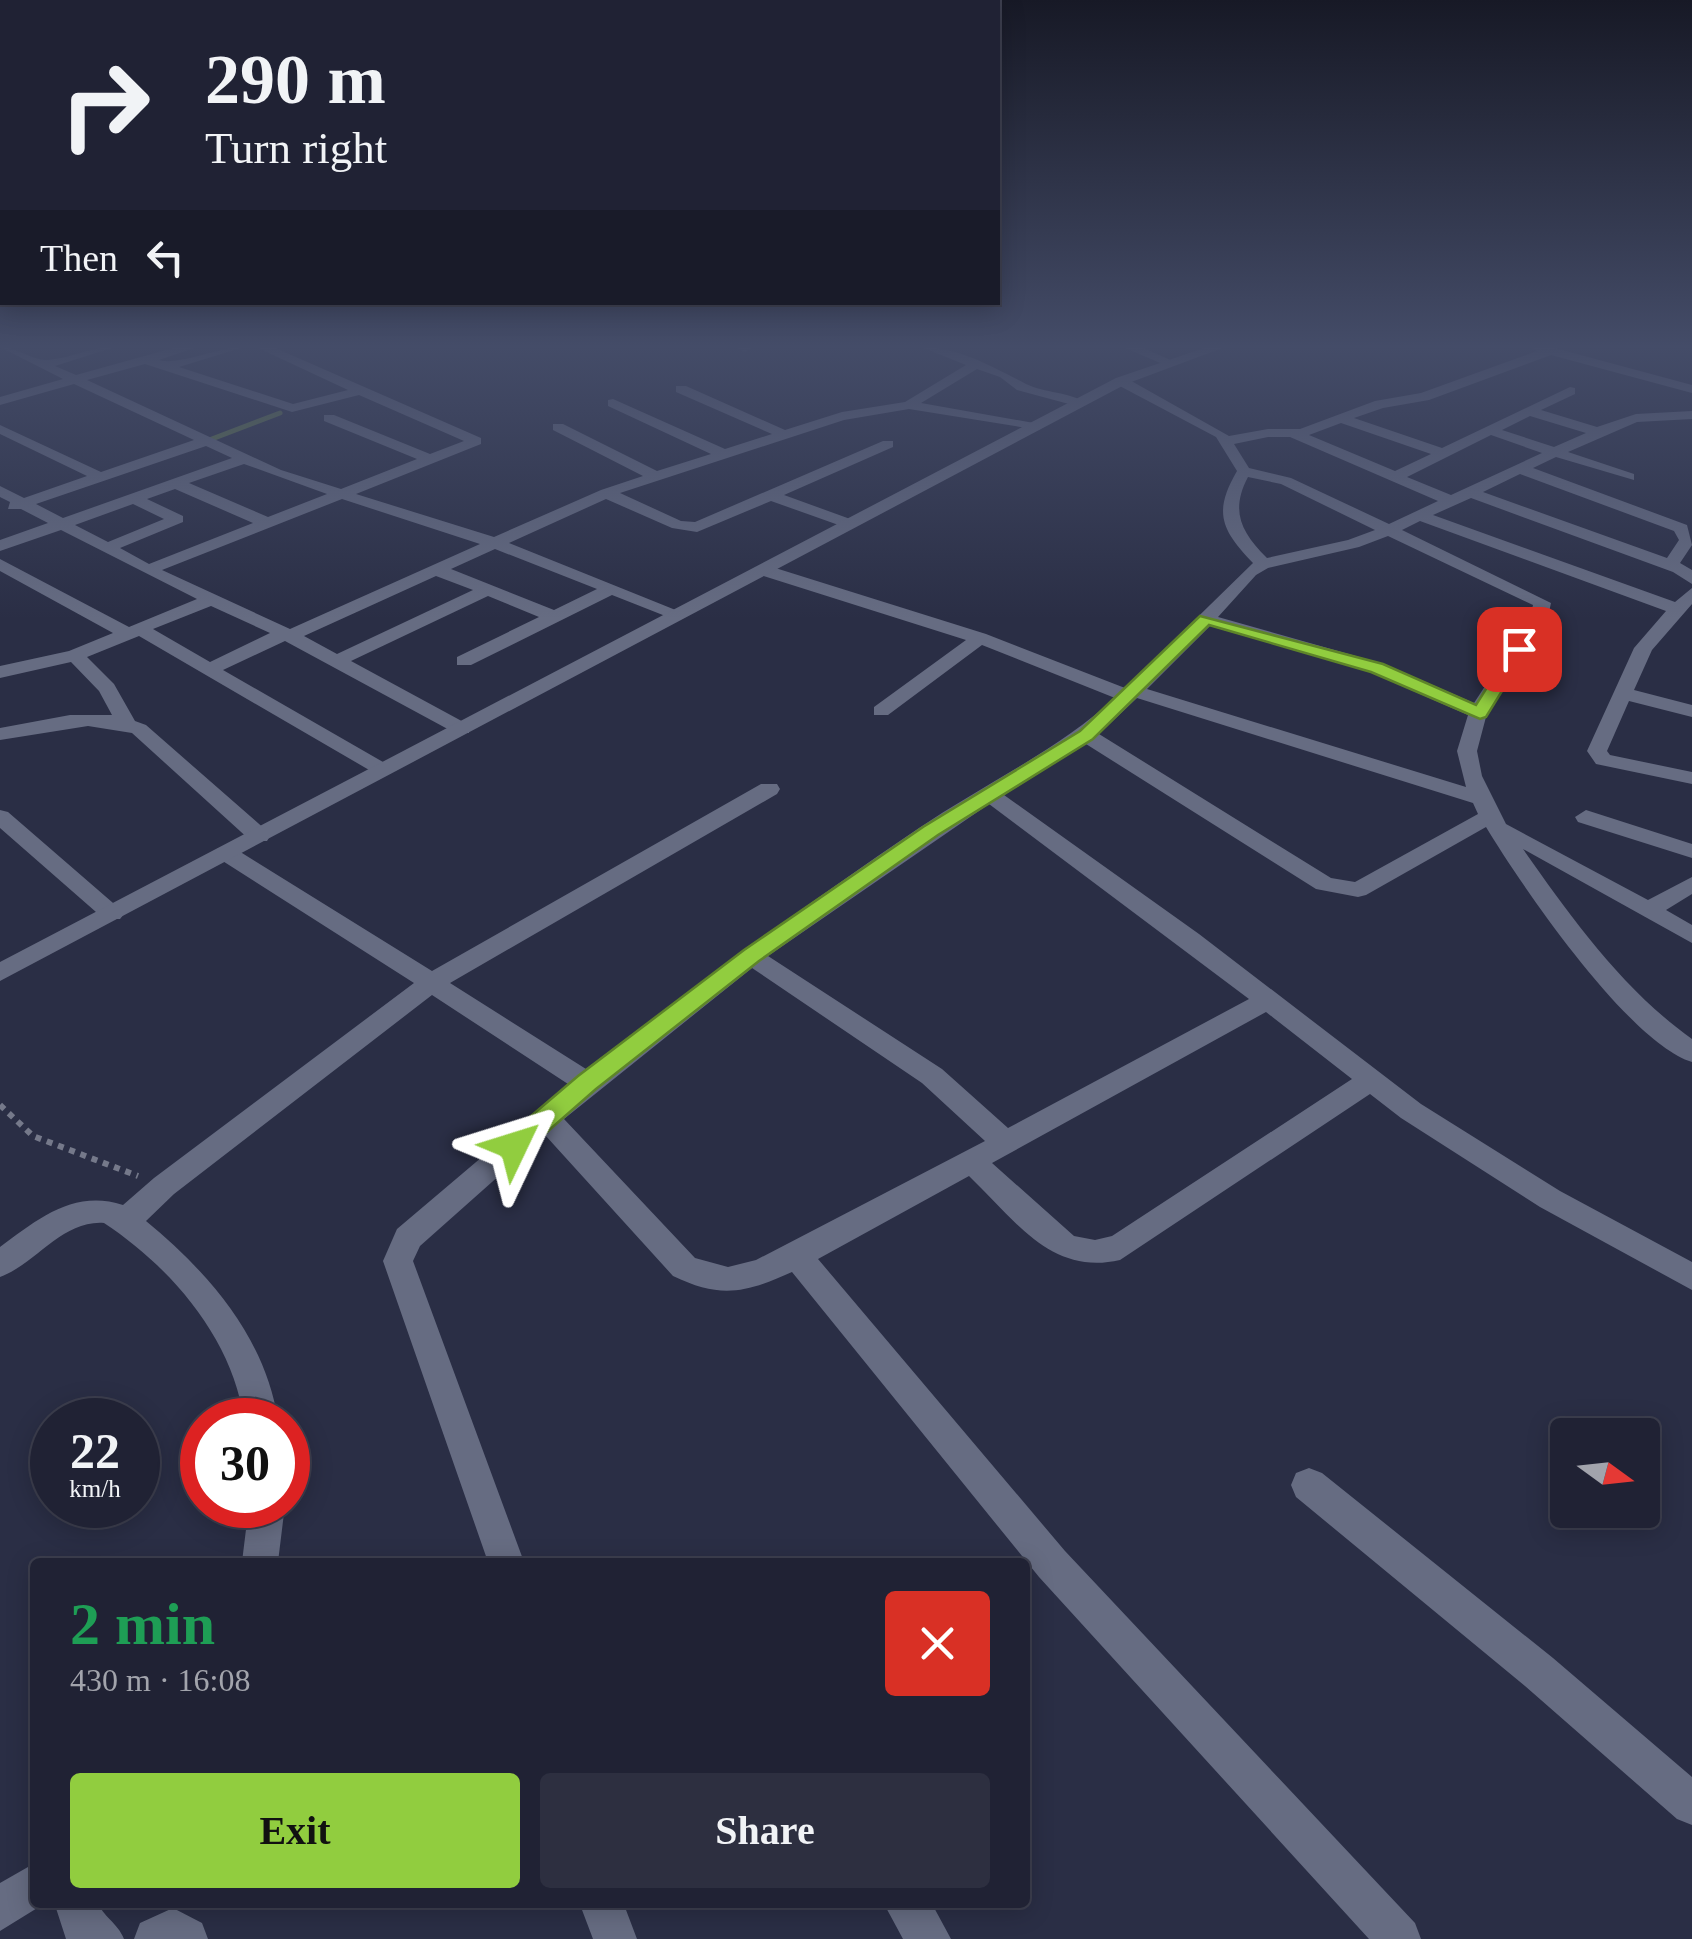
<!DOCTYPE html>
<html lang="en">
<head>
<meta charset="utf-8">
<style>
	:root { --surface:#202234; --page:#2d2f40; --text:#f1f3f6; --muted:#a2a4ac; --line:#3d3f4f; --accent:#91cd3f }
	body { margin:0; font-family:"Times New Roman",serif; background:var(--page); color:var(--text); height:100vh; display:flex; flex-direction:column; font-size:38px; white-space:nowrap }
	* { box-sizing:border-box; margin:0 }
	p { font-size:32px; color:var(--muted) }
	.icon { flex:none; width:55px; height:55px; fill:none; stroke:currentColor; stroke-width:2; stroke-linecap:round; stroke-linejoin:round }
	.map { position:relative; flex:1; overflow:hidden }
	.sheet { position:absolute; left:30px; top:1558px; width:1000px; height:350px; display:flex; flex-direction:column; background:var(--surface); border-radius:10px; box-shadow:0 5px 25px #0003,0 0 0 2px var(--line) }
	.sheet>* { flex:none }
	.banner { position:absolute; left:0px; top:0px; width:1000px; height:305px; box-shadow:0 5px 25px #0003,0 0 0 2px var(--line); background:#202234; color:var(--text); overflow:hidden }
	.needle { width:65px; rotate:105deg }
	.buttons { position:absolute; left:1550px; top:1418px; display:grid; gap:20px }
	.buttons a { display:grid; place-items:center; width:110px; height:110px; border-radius:10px; background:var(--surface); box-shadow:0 5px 25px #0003,0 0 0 2px var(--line); font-size:50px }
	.speed { position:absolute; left:30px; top:1398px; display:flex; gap:20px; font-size:50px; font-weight:700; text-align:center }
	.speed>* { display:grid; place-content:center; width:130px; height:130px; border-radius:50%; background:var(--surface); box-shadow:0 5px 25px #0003,0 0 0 2px var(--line); line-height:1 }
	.speed small { font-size:25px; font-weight:400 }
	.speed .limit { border:15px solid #d22; background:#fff; color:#111 }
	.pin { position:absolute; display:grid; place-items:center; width:85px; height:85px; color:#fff; margin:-42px; border-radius:20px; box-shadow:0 5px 15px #0006 }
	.me { position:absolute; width:110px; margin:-55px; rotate:49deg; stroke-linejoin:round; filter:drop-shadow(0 0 8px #0008) }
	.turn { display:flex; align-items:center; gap:35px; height:210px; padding:0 40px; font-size:45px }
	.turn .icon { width:130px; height:130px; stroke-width:2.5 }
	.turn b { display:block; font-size:70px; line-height:85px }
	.then { display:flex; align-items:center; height:95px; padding:0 40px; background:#0003; gap:20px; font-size:38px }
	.round { display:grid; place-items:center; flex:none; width:105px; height:105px; border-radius:10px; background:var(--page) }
	.headline { display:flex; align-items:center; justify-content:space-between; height:170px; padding:0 40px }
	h1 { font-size:60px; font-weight:700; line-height:75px; color:#1e9e55 }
	.primary-button { display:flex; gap:20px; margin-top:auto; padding:20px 40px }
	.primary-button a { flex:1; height:115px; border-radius:10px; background:var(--accent); color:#111; font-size:40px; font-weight:700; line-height:115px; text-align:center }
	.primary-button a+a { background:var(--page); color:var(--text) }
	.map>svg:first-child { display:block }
</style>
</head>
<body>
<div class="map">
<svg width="1692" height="1939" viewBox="0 0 1692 1939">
	<rect width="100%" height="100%" fill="#2a2e45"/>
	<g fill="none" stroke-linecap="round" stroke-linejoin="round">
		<path stroke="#627a48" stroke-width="5" d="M204 442 280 413"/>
		<path stroke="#75798a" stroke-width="6" stroke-dasharray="6 6" stroke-linecap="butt" d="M0 1105 33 1136 138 1176"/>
		<path fill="#666c82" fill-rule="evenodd" d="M0 347C17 347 33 361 48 360 71 358 91 347 115 347L55 366 76 375 177 347H197L159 360C177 366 219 347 244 347L179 367 293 404 348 390 256 347H273L481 438V444L356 494 494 537 601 490 643 476 553 430V424H563L657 471 711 454 608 406V400L613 399 725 449 772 434 676 392V386H686L785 430 842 412 905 402 966 365 921 347C959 347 993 367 1026 384 1045 393 1069 392 1087 403L1080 407 1017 390 1000 377 977 369 921 403 1034 423 1041 427 1039 430 909 409 844 420 620 493 681 521 695 522 883 441H893V447L784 495 853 520 855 523 847 528 771 501 697 532 672 528 606 499 509 543 688 615 679 620 673 619 612 595 471 665H457V657L539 617 488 596 351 661 469 725V733H455L285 641 223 670 390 766 393 770 390 774H376L139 636 87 657 114 684 135 721 146 725 267 831 270 836 267 841H251L132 733 88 726 0 740V728L70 715H112L99 691 71 662 0 678V666L69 651 113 633 0 571V559L129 627 197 599 61 530 0 551V540L48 523 21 509H8L10 502 0 497V486L24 498 87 476 0 434V425L101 472 194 440 74 384 0 405V397L63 379ZM145 364 292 412 359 395 464 441 430 454 334 415H324V421L417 459 341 489 281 470 87 380ZM206 446 232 458 63 518 36 504ZM244 464 327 494 268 517 189 483ZM175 489 253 523 149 564 120 548 183 522V516L147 499ZM342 499 480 544 290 629 162 570ZM133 504 164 519 108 542 75 525ZM495 549 597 589 554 610 451 569ZM436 576 473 590 337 654 304 636ZM211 606 270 633 210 662 153 629Z
			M736 347H751V348L745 352Z
			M1123 347H1141L1175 362 1165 365Z
			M1531 347H1551L1692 385V393L1551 355 1429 400 1383 408 1354 418 1442 448 1570 387 1575 388V394L1541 410 1597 427 1636 414 1692 411V419L1637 422 1568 452 1634 474V480L1556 457 1533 468 1687 525 1692 545 1680 563 1692 570V584L1673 572 1471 498 1433 515 1675 602 1692 588V604L1652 650 1634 690 1692 705V717L1629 701 1607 751 1610 755 1692 772V784L1596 764 1587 751 1634 648 1666 611 1420 521 1402 530 1551 603 1548 617 1486 717 1477 751 1482 776 1506 824 1648 900 1692 877V894L1666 910 1692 925V943L1523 849C1571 917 1623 990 1692 1039V1062C1629 1043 1521 885 1486 827L1366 895 1358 897 1316 889 1086 744 1004 795 1199 934 1421 1104 1560 1191 1692 1262V1290L1540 1207 1401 1118 1370 1094 1120 1260C1051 1276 1015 1220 969 1176L818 1259 1065 1551 1415 1923 1421 1939H1369L1039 1577 792 1272C745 1293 721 1299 673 1276L545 1135 420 1246 413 1261 524 1562H488L383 1261 397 1229 568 1084 432 995 174 1194 146 1221C209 1273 265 1337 278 1420H244C233 1339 171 1267 104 1223 62 1220 36 1264 0 1277V1247C38 1219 74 1189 123 1205L154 1178 414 983 218 858 215 853 218 848H234L432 971 761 784H777L780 789 777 794 450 983 586 1069C695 986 805 905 919 828 985 784 1056 751 1115 698L982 645 888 715H874V707L966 640 757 574V566H769L986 634 1125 688 1253 563C1221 530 1213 512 1237 471L1216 437 1116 384V378H1126L1229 436 1268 429H1300L1375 401 1421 393 1537 351ZM1530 416 1586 433 1554 447 1502 430ZM1341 423 1431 454 1395 471 1309 435ZM1491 435 1542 453 1451 495 1407 477ZM1268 437H1290L1438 501 1389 524 1291 478 1249 468 1234 444ZM1520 474 1674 531 1679 540 1667 558 1483 492ZM1248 477 1281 484 1375 530 1348 540 1267 558C1241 532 1230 511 1248 477ZM1388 536 1533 605 1530 617 1474 703 1384 664 1218 617 1256 575 1268 568 1359 547ZM1210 626 1370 672 1468 715 1457 751 1466 787 1147 689ZM1137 698 1473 803 1478 814 1355 882 1331 878 1099 734ZM989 804 1249 999 1008 1128 942 1069 768 956ZM752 968 922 1083 985 1141 756 1260 728 1267 695 1258 564 1119ZM1266 1012 1352 1079 1112 1236 1095 1240 1074 1236 992 1163Z
			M0 810 8 812 120 909 124 914 120 919H104L0 828Z
			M1586 810 1692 844V858L1578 822 1575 817Z
			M1309 1468 1322 1473 1553 1658 1692 1777V1825L1677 1819 1525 1686 1296 1497 1291 1485 1296 1473Z
			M249 1505H285L278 1562H242Z
			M35 1863V1902H47L0 1931V1883Z
			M54 1902H98C102 1916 118 1923 124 1939H66Z
			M579 1902H623L637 1939H593Z
			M883 1902H931L951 1939H903Z
			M173 1908 202 1923 208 1939H134L140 1923Z"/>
		<path fill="#666c82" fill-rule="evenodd" d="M1207 347H1225L1126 384 0 981V962L1116 378Z"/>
	</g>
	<linearGradient id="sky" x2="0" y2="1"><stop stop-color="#171926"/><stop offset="0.56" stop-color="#444c68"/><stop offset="1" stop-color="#444c68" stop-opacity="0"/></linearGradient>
	<rect width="1692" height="619" fill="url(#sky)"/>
	<path fill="#91cd3f" stroke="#5e8529" stroke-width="2.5" d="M1200 616 1383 664 1476 705 1513 646 1528 649 1486 717 1480 719 1371 672 1209 625 1093 739 938 835 759 961 596 1089 523 1153H504L500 1146 504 1139 578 1076 744 950 923 827 1080 731Z"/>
</svg>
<div class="buttons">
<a><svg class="needle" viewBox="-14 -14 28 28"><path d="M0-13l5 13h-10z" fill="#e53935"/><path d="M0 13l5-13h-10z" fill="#a2a4ac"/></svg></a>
</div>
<div class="speed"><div>22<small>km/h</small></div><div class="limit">30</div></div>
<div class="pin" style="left:1519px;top:649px;background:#d93025"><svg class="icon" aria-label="arrive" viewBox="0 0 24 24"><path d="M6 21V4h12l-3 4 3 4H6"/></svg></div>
<svg class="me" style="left:514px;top:1146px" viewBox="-20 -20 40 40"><path d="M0-17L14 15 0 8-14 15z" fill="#91cd3f" stroke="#fff" stroke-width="4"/></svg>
<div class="banner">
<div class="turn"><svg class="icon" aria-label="right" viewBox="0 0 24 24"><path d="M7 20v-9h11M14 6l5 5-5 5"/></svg><div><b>290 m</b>Turn right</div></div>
<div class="then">Then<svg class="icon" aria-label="left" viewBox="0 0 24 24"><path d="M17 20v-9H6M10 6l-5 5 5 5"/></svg></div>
</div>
<section class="sheet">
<div class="headline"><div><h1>2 min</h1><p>430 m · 16:08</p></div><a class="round" style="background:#d93025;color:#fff"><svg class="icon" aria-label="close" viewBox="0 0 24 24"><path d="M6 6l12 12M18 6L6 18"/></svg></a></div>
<div class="primary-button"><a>Exit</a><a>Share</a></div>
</section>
</div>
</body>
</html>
